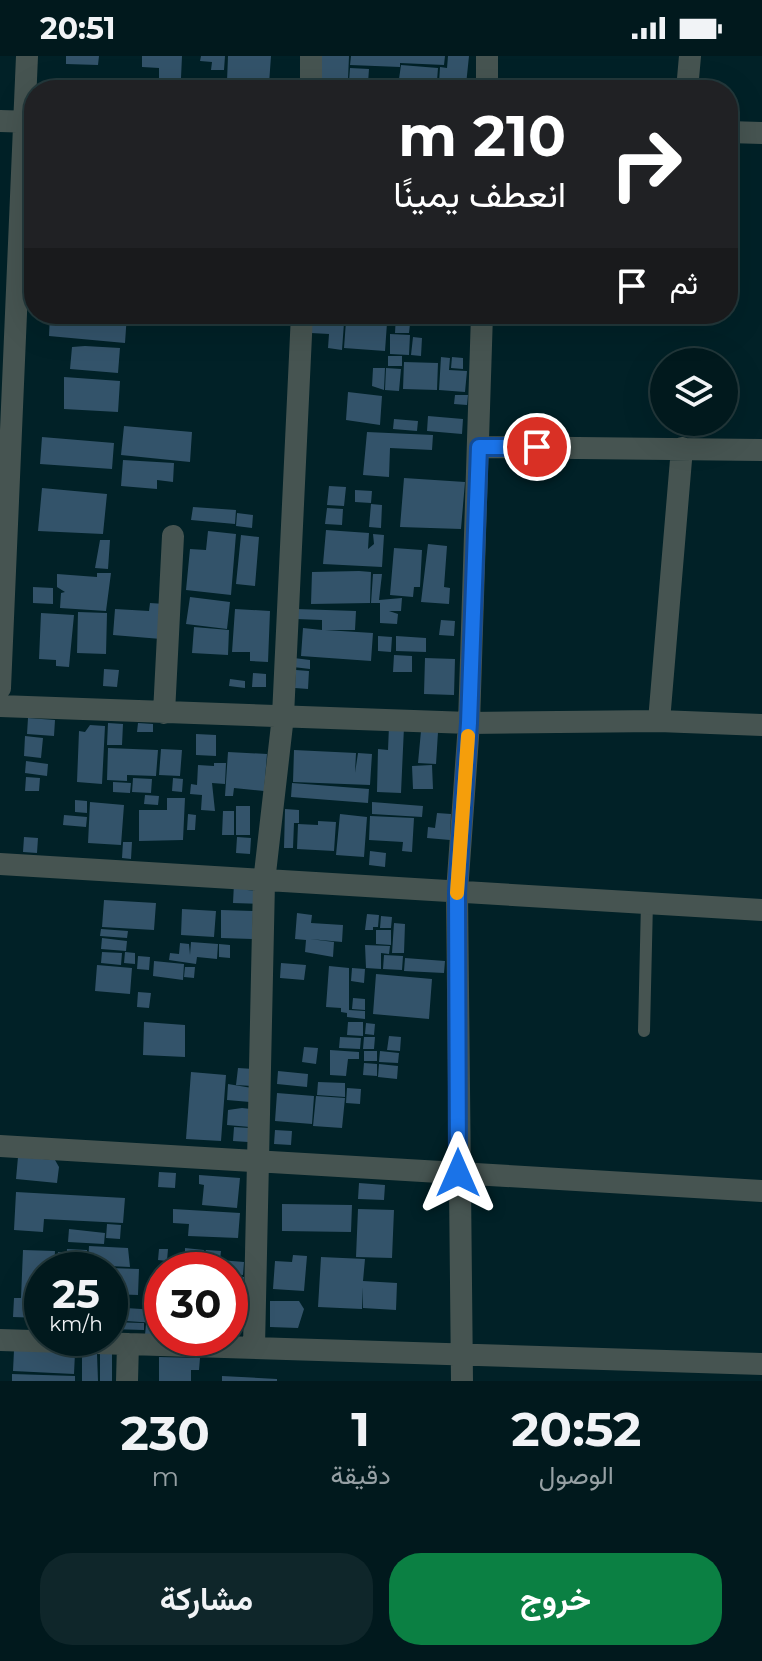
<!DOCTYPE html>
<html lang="ar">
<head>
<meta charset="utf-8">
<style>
	:root { --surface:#01191d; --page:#0f262a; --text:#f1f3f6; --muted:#96a0a4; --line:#23383b; --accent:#0b8043 }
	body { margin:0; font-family:Montserrat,Vazirmatn,sans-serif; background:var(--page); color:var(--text); direction:rtl; height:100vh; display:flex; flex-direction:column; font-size:30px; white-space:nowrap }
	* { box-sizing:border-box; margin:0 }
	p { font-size:26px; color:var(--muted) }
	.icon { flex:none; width:44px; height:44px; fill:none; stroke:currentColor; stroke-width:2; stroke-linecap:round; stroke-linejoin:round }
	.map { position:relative; height:1325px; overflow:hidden; direction:ltr }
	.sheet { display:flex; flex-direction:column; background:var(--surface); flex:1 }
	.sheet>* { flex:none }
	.top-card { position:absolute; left:24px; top:24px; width:714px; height:244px; border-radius:32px; box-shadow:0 8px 32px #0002,0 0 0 2px var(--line); direction:rtl; background:#202124; color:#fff; overflow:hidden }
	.fabs { position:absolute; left:650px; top:292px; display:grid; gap:16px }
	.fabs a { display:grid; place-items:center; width:88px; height:88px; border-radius:50%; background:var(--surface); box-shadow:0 8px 32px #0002,0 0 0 2px var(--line); font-size:40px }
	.speed { position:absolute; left:24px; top:1196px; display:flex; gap:16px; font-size:40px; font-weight:700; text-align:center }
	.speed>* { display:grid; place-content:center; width:104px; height:104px; border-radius:50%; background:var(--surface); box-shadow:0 8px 32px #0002,0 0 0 2px var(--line); line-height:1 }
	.speed small { font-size:20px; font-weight:400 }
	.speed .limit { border:12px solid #d22; background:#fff; color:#111 }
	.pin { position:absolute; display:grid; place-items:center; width:68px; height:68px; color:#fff; margin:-34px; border:4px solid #fff; border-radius:50%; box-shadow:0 2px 8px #0007 }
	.me { position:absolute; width:88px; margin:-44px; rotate:0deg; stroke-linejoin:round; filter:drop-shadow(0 0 6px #0008) }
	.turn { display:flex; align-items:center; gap:28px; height:168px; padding:0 40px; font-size:36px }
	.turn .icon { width:104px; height:104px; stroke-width:2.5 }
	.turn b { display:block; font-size:56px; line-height:68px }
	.then { display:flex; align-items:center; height:76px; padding:0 40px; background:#0003; gap:16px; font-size:30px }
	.eta { display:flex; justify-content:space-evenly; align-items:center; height:136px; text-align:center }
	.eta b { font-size:48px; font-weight:700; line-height:56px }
	.action { display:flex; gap:16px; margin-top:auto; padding:16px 40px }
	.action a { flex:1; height:92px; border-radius:32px; background:var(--accent); color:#fff; font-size:32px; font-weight:700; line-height:92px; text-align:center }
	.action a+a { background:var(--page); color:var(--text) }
	.status { display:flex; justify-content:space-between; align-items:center; height:56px; padding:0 40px; background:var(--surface); direction:ltr }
	.status svg { height:22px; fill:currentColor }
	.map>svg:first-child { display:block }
</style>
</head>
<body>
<div class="status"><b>20:51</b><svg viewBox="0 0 49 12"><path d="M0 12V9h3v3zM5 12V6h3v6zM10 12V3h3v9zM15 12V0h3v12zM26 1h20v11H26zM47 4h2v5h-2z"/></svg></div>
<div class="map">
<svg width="762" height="1325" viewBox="0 0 762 1325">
	<rect width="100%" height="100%" fill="#012127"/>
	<path fill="#33536a" d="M66 0H99L98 9 66 8Z
		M142 0H182L181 22H159V12L142 11Z
		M201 0H225L224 14H211L212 6 200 5Z
		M228 0H271L269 28 227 25Z
		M322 0H349L348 24 321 23Z
		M351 0H445L444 9 400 7V11L350 9Z
		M448 0H469L466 29 439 27 440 11 447 12Z
		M401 9 438 12 437 25 399 23Z
		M350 12 369 13 368 27 349 25Z
		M397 25 414 26 413 34H397Z
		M97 29 135 31V34H97Z
		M50 258H127L125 287 49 280Z
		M311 258H346V265L311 263Z
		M396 258H442V270L410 268 409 277H395Z
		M311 265 344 267 342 294 328 292 329 278 311 277Z
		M346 265 387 267 385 295 344 292Z
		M390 278 410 279 409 299 390 298Z
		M413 281 422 282 421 300 411 299Z
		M85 290 120 292 118 317 70 313 72 291Z
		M388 300H402V310H388Z
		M441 301 450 302 449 314 467 315 465 336 439 334Z
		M452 301 463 302V313L451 312Z
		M404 306 438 307 437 334 403 333Z
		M373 312H385L384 334 372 330Z
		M386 312 401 313 399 335 385 334Z
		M64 321 120 325 118 356 64 353Z
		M348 336 382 340 380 369 346 364Z
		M455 339H468L467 349 454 348Z
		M428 360 463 363 462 378 427 375Z
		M394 363 418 365 417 375 393 373Z
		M124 370 192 376 190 406 121 399Z
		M367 376 433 379 432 394 390 392 389 421 363 419Z
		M42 381 114 387 112 413 40 408Z
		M123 404 174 407 173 426 157 424V433L121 430Z
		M404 422 465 426 461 473 400 471Z
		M329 430 346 431 344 450 327 449Z
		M42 432 107 438 103 478 38 475Z
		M355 434 372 435 371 447 355 446Z
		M371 448 382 449 381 472 369 471Z
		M193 451 236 454 235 468 191 464Z
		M327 452 343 453 342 469 325 468Z
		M237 457 253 459 252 472 236 470Z
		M326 474 369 477 368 493 374 488 373 478 384 479 382 511 323 508Z
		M208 475 236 478 231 539 186 534 190 493 206 494Z
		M241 479 259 481 255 530 236 528Z
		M100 484H110L108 513 95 512Z
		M428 488 447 490 444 531 450 532 449 548 421 546Z
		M394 492 422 494 420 531H414L413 541 390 539Z
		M359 515 371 516 370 547 311 548 312 516Z
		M97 517H111L106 555 60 552 61 537 65 536 57 531V518L97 521Z
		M373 518H382L379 544 402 542 401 555H389L398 558 397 568 380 567V547H371Z
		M33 531 53 532V548L33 547Z
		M190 541 230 546 227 573 186 568Z
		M150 547 165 548 161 583 113 579 115 553 149 555Z
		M235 553 270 555 268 606 250 605V596H232Z
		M296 553 356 555 355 574H325L373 577 371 605 301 600 303 572 322 574V564L296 563Z
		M78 556 107 557 106 598 77 597Z
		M41 557 74 559 69 611 56 610V604L39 603Z
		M441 564 455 565 454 580 439 579Z
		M194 571 229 574 228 599 192 597Z
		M378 580 392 581 391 596 378 595Z
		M396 580 426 582V596L396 595Z
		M394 599 412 600V616H393Z
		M294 602 310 604V613L293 611Z
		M425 602 455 603 454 639 424 638Z
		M104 613 119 614 117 631 103 630Z
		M296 614 309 615 308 633 295 632Z
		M253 617 266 618V631H252Z
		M230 623 245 625V632L229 630Z
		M28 662 55 664 54 680 27 678Z
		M108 667 123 668 122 689H107Z
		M138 667 153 668V676H137Z
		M90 669 105 670 102 728 77 726 79 675 85 676Z
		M389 670 404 671 401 737 377 736 378 693 388 694Z
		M421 675 438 676 436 708 418 707Z
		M196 678 216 679V700L196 699Z
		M25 680 43 682 41 702 24 700Z
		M108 692 158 694 156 720 127 719V725L107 724Z
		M161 693 182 694 180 720 159 719Z
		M294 694 356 697 355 717 358 697 372 698 370 729 293 726Z
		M228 696 267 698 264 735 234 732 233 740H225Z
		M26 705 48 708 47 720 25 717Z
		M214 707H226L225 728 212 727 215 755 201 754 202 739 190 738 191 728 197 729 198 709 214 710Z
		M432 709 433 733H413L412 710Z
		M26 721 40 722 39 735H25Z
		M133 722 152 723 151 737 132 736Z
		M173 722 183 723 182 736 172 735Z
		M113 726 131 727 130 737 113 736Z
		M292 727 369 733 368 747 291 741Z
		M145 739 159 740 158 749 144 748Z
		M167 742H185L183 784 139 785V754H167Z
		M75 744 87 745V757L75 756Z
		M90 746 124 749 121 789 88 787Z
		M372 746 423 750 422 761 372 758Z
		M236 750H250V779H236Z
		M285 753 299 754V767H294L293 792H284Z
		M223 755H234V779H222Z
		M437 757 451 758 450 784 427 782 428 771 435 772Z
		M188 758 196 759 195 774H187Z
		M340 758 367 761 364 801 336 799Z
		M64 759 87 761 86 771 63 769Z
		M370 760 414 762 412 796 402 795 403 786 369 784Z
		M318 765 336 766 334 795 297 793 298 768 318 769Z
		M24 781 38 782 37 797 23 796Z
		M237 781 251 782 250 798 236 797Z
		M123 786H132L131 803 122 802Z
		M370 795 386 797 385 811 369 809Z
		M234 827 247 828V834L261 835V848L233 847Z
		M104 844 156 847 154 874 102 871Z
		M182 853 216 855 214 881 181 879Z
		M221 854 253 855 252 883 221 882Z
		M297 857 312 859 311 867 343 869 342 886 310 883 334 886 333 901 305 896 306 884 295 883Z
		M367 858 379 859 378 871H373V874H365Z
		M381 860 392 861 391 872H380Z
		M394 867 405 868 404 897H392Z
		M101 873 128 875 127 882 100 880Z
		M376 874H391V889L376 888Z
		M102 882 127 885 126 895 101 893Z
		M191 886 218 888 217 903 197 901 196 908 169 904 170 897 179 898 180 887 189 888 190 899Z
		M219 888 230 889V902L219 901Z
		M365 889 390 890 389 898 381 897V913L366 912Z
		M102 896 122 897 121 909 101 907Z
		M125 896 135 897V908L124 907Z
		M384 899 403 900 402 914 383 913Z
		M138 900 150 901 149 914 137 913Z
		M405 902 445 905 444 917 404 915Z
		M154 905 184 908 183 924 153 920Z
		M281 907 306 909 304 924 280 922Z
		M97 909 132 912 130 938 95 935Z
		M329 910 349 912V954L365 955V963L347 961V957L341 956V952L326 951Z
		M185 911H195L194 922 184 921Z
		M352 912 365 913 364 927 351 925Z
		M376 918 432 923 429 963 373 958Z
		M138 936 151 937 149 952 137 951Z
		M353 942 365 943V954L352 953Z
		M144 966 185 969V1001L143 999Z
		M348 966H363V980L347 979Z
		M366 967 375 968 374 979 365 978Z
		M389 980 401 981 400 995 387 994Z
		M340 981 361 982 360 993 339 992Z
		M364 981H375L374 993H363Z
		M304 991 318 992 316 1008 302 1006Z
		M330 994 359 996V1003H348L346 1020 330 1019Z
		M364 995H377V1005H364Z
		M380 995 399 997 398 1007 379 1006Z
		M364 1007 377 1008V1020L363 1019Z
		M379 1008 398 1010 397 1023 378 1021Z
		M238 1012 254 1013 252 1030 236 1029Z
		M278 1015 308 1018 307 1031 277 1028Z
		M191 1016 226 1019 221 1085 186 1083Z
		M318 1026 345 1027V1041L317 1039Z
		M228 1028 252 1032 250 1046 227 1044Z
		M347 1032 361 1033 360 1048 346 1047Z
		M277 1037 314 1040 312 1068 275 1065Z
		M316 1040 345 1042 342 1072 313 1070Z
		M242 1052 251 1053 250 1071 227 1069 228 1054Z
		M234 1071 250 1072 248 1086 233 1085Z
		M275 1074 292 1075 291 1089 274 1088Z
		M18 1101 55 1104 59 1111 57 1127 16 1123Z
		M159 1116 176 1117 175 1132 158 1131Z
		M199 1119 240 1122 237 1152 202 1149 204 1129 199 1128Z
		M359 1127 385 1129 384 1144 358 1143Z
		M16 1136 125 1142 123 1167 44 1163 43 1176 14 1174Z
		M282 1148 352 1149 351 1176 282 1175Z
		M173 1153 240 1157 238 1182 188 1180 189 1168 173 1167Z
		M358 1153 394 1154 392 1202 356 1201Z
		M107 1168 121 1169 120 1183 106 1182Z
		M69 1173 105 1177 104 1188 68 1186Z
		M89 1190 128 1192 130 1211 88 1209Z
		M185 1192 204 1194 203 1200 206 1194 221 1195 220 1204 244 1206 243 1219 230 1218V1214H177V1200H199L185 1198Z
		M67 1193 87 1194 86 1214H57L58 1196 67 1197Z
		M159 1193H168L167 1205 158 1204Z
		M23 1194 55 1195 54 1214H42V1262L13 1261 14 1242H21Z
		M293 1199 307 1200 304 1235 273 1233 275 1205 292 1206Z
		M321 1201 365 1203 363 1225 397 1227 396 1254 363 1252V1231L362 1253 318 1251Z
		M110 1212 139 1213 138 1239 110 1238Z
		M230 1220 244 1221V1231L230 1230Z
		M270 1245H299L304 1253 298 1272 270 1271Z
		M110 1251 157 1254 156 1267 110 1264Z
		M230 1259 240 1260V1270H230Z
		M110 1266 144 1267V1274L110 1273Z
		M146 1268 161 1269 160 1280 145 1279Z
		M14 1294 75 1297 74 1318 13 1315Z
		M112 1297V1325H100V1298Z
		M82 1298H97L98 1325H82Z
		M159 1301 200 1302 199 1314H191V1325H159Z
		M12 1318 75 1320V1325H12Z
		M222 1320 277 1323V1325H222Z"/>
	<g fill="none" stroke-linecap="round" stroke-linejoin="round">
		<path stroke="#465451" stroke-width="12" d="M644 975 647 846"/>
		<path stroke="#465451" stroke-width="22" d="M311 34V0
			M487 34V0
			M687 34 690 0
			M0 65 34 66
			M728 76 762 77
			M479 391 762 394
			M0 632 27 0
			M0 650 469 667 659 665 762 669
			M164 657 173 480
			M659 665 682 392
			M0 808 762 854
			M0 1090 762 1135
			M0 1284 762 1308
			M254 1291 264 826 283 660 302 258
			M127 1325 128 1288
			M462 1325 457 836 469 667 482 258"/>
	</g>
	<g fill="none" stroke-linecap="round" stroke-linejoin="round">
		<defs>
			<path id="route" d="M458 1117 457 836 469 667 479 391H537"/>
		</defs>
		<use href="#route" stroke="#114b97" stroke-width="20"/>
		<use href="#route" stroke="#1a73e8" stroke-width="14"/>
		<path stroke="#f59e0b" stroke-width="14" d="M457 837 468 680"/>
	</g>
</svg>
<div class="fabs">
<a><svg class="icon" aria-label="layers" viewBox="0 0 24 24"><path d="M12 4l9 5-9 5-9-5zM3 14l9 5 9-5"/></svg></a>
</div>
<div class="speed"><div>25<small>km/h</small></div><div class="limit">30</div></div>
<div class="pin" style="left:537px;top:391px;background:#d93025"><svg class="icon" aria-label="arrive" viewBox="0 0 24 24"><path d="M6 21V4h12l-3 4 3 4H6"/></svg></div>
<svg class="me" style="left:458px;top:1117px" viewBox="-20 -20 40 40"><path d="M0-17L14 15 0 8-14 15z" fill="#1a73e8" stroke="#fff" stroke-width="4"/></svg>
<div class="top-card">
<div class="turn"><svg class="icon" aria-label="right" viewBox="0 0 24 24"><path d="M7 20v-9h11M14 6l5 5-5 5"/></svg><div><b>210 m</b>انعطف يمينًا</div></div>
<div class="then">ثم<svg class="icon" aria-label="arrive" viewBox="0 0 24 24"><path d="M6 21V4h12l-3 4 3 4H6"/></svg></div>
</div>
</div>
<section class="sheet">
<div class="eta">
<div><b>20:52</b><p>الوصول</p></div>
<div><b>1</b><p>دقيقة</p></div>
<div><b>230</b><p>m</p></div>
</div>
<div class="action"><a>خروج</a><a>مشاركة</a></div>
</section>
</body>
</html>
